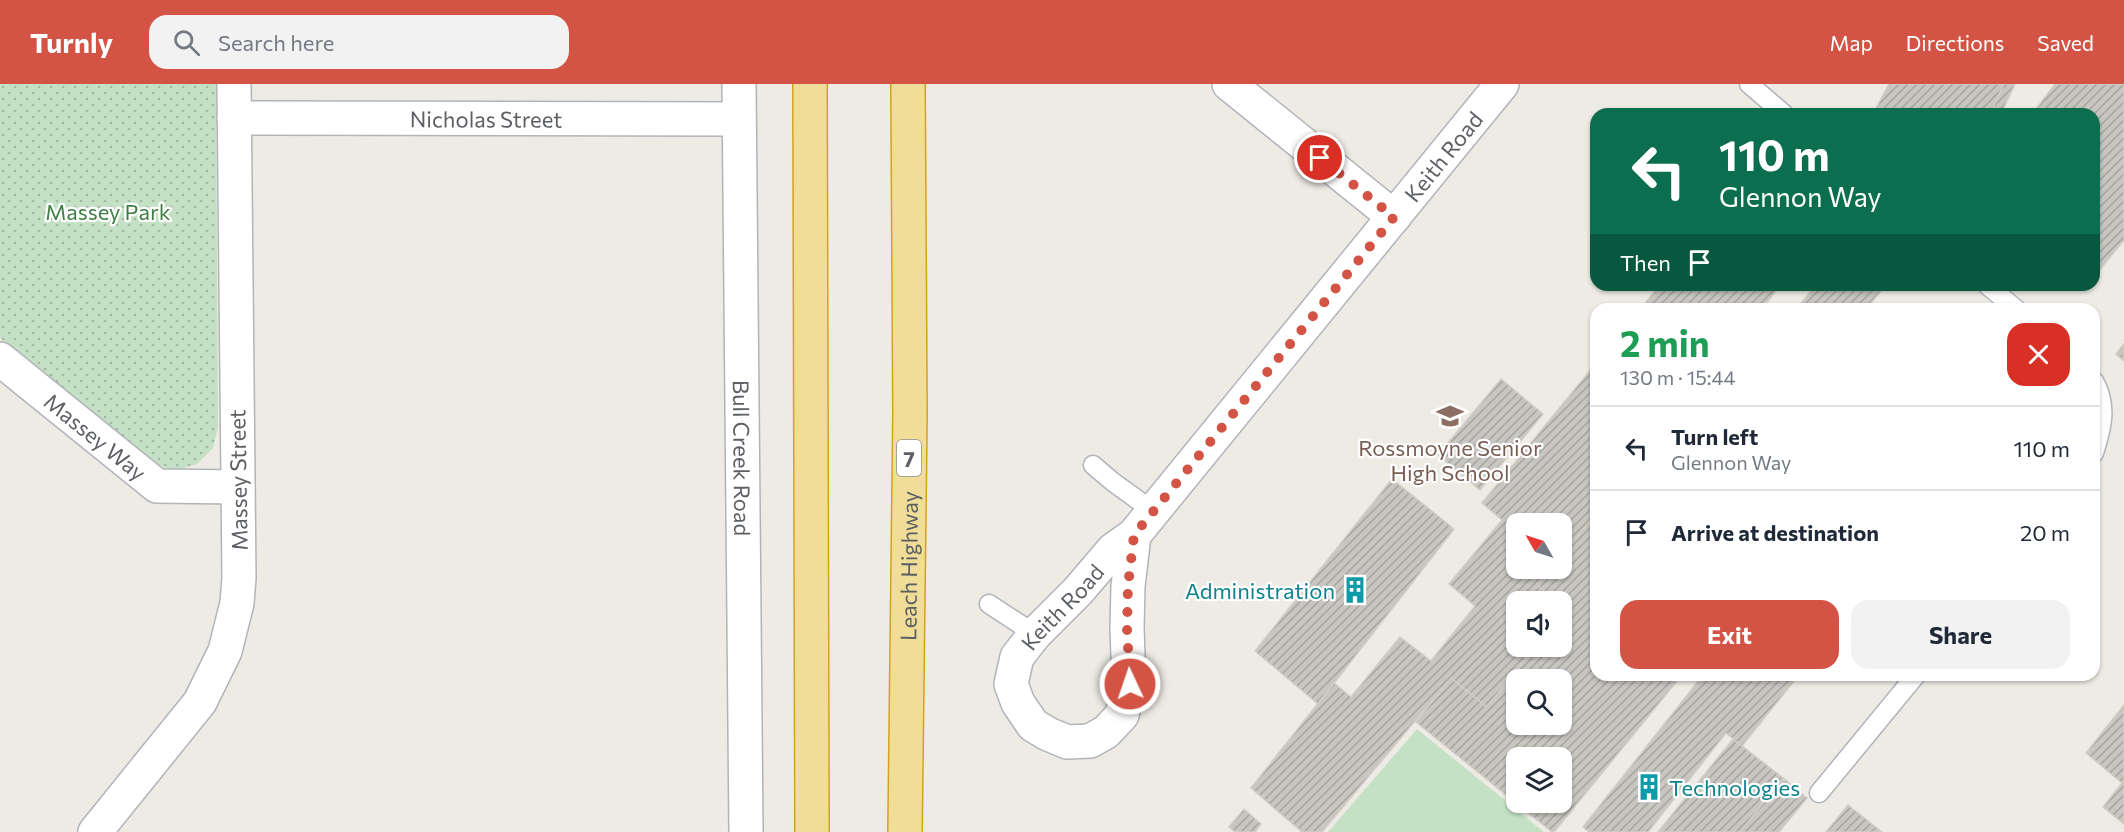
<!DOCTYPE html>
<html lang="en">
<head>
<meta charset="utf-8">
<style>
	:root { --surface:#fff; --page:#f2f2f3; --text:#1f2937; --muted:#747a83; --line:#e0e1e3; --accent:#d35444 }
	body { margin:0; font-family:Commissioner,sans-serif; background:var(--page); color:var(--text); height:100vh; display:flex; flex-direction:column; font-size:22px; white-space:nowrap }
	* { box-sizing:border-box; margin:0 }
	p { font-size:20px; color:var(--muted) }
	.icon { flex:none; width:33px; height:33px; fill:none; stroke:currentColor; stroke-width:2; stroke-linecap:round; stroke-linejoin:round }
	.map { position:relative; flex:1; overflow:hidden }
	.panel { position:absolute; left:1590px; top:219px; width:510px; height:378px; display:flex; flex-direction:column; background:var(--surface); border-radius:18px; box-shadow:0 2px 4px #0004 }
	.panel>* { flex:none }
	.top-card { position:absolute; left:1590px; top:24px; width:510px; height:183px; border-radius:18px; box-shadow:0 2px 4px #0004; background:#0b6e4f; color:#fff; overflow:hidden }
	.needle { width:39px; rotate:309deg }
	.controls { position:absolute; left:1506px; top:429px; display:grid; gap:12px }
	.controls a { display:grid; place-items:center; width:66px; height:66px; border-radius:12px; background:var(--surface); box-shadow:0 2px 4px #0004; font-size:30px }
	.pin { position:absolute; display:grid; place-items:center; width:51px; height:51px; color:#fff; margin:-26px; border:3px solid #fff; border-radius:50%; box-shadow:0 2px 6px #0007 }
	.me { position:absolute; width:66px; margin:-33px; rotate:357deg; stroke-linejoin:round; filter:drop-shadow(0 0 4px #0008) }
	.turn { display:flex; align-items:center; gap:21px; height:126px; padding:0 30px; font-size:27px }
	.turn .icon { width:78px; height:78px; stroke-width:2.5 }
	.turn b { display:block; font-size:42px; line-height:51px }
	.then { display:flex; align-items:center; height:57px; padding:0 30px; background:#0003; gap:12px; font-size:22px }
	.round { display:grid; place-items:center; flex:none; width:63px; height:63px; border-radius:18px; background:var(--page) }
	.summary { display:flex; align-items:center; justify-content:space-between; height:102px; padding:0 30px }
	h1 { font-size:36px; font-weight:700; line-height:45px; color:#1e9e55 }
	.button { display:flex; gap:12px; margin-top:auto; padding:12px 30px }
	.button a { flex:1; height:69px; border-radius:18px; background:var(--accent); color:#fff; font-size:24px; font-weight:700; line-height:69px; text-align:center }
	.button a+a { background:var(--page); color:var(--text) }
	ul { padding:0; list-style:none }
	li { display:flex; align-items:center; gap:18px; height:84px; padding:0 30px; border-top:2px solid var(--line) }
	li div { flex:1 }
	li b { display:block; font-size:22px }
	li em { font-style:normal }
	header { display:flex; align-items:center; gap:36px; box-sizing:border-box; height:84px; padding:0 30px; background:var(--accent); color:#fff }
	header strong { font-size:28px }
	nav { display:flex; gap:33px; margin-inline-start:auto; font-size:21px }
	.search { width:420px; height:54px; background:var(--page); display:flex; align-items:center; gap:15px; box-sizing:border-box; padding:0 21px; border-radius:18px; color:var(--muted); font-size:22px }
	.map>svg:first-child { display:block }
</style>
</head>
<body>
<header>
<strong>Turnly</strong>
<div class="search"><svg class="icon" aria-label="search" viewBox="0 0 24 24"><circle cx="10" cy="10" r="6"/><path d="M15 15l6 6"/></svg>Search here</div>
<nav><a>Map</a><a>Directions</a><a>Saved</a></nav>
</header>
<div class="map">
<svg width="2124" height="748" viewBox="0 0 2124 748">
	<defs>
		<pattern id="grass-dots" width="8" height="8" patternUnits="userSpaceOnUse" patternTransform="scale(1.5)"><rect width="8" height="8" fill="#c4e1c5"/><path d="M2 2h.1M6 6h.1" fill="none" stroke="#a2baa4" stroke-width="1.8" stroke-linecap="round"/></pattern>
		<pattern id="building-hatch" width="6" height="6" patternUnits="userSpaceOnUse" patternTransform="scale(1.5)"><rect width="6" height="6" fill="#c8c6c1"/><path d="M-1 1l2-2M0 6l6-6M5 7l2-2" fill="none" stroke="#a6a4a0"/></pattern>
	</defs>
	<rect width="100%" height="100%" fill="#edebe4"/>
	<path fill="url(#grass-dots)" d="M0 0H216L218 344 213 364 197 380 174 387 153 379 0 254Z"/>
	<path fill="#c4e1c5" d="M1417 645 1544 748H1328Z"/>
	<path fill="url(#building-hatch)" stroke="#d1cdc3" stroke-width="1.5" fill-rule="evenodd" d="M1889 0H2004L1990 30H1873Z
		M2004 0H2015L2001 30H1990Z
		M2055 0H2124V156L2094 193V30H2032Z
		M1660 201H1766L1775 208 1762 225H1640Z
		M1816 201H1875L1882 206 1866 225H1796Z
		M2124 260V277L2116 270Z
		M1596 279V429L1562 472V440H1516V484H1551L1537 501 1557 518H1516V562H1536L1487 623 1451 594 1322 748H1302L1251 704 1334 599 1351 613 1400 553 1431 577 1475 522 1449 500 1502 436 1482 419Z
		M1501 295 1543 330 1480 406 1438 371Z
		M1392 395 1454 445 1318 620 1255 567Z
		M1596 429V591H1682L1554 748H1552L1416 638 1451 594 1487 623 1536 562H1562V531L1566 525 1562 521V518H1557L1537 501 1551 484H1562V472ZM1516 596H1562V640H1516ZM1516 674H1562V718H1516Z
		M1703 591H1799L1742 662 1726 649 1648 748H1589L1583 743Z
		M2124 621V740L2103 723 2122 699 2086 669Z
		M1733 655 1783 694 1740 748H1658Z
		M1783 694 1807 714 1779 748H1740Z
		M1848 721 1882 748H1826Z
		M1244 725 1261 740 1255 748H1235L1229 743Z"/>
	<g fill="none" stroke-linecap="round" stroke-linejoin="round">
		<defs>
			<path id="lane" d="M1749 0 1784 30
				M1987 201 2016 225
				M2094 297C2108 322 2102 344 2094 369
				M1093 381 1113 398 1153 427
				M989 520 1035 550
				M1819 709 1916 591"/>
			<g id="street">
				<path d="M1229 0 1394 133"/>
				<path id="s1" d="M234 34 739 35"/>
				<path id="s2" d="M0 275 157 402 238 403"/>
				<path id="s3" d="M1134 451 1128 502 1127 544 1129 600 1122 631 1106 648 1090 657 1067 658 1048 650 1033 641 1018 619 1011 600 1017 573 1035 550 1078 507 1113 466 1134 451 1502 0"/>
				<path d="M95 748 200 618 225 567 237 519 239 494 234 0"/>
			</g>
			<g id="secondary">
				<path id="s4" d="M739 0 746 748"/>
			</g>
			<g id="highway">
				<path d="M810 0 812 748"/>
				<path id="s5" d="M905 748 910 330 908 0"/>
			</g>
		</defs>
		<use href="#lane" stroke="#b1b4b8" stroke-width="21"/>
		<use href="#street" stroke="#b1b4b8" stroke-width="36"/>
		<use href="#secondary" stroke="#b1b3b7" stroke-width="36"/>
		<use href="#highway" stroke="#d5a21c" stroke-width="36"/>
		<use href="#lane" stroke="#fff" stroke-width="18"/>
		<use href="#street" stroke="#fff" stroke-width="33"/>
		<use href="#secondary" stroke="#fff" stroke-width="33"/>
		<use href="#highway" stroke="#f0dd98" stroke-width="33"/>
	</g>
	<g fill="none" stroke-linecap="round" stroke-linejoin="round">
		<path stroke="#d35444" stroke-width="10" stroke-dasharray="0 18" d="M1130 600 1127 544 1128 502 1134 451 1394 133 1320 74"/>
	</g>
	<defs>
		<symbol id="school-bare" viewBox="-9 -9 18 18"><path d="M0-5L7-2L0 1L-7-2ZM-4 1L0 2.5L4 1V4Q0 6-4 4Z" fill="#8d6e63" stroke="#fff" stroke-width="2.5" paint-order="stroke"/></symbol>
		<symbol id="building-bare" viewBox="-9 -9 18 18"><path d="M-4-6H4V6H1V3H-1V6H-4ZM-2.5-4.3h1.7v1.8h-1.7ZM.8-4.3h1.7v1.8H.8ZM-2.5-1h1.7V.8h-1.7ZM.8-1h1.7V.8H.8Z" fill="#0f9aa8" stroke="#fff" stroke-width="2.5" paint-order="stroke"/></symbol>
	</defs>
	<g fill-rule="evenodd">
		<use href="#school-bare" x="1431" y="313" width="38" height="38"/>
		<use href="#building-bare" x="1336" y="487" width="38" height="38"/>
		<use href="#building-bare" x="1630" y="684" width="38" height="38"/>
	</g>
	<g text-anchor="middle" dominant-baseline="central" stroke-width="4.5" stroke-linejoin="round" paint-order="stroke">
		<rect fill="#fff" stroke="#8d8f92" stroke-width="1.5" x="897" y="356" width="24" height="36" rx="4.5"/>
		<g font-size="21" font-weight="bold" fill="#5c5f63">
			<text x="909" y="374">7</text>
		</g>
		<g font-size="22" fill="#5c5f63" stroke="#fff">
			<text stroke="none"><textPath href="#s1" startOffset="252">Nicholas Street</textPath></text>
			<text stroke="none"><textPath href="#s3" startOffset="1017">Keith Road</textPath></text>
			<text stroke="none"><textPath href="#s2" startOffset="123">Massey Way</textPath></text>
			<text stroke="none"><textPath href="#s4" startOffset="374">Bull Creek Road</textPath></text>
			<text transform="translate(238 396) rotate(-91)">Massey Street</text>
			<text stroke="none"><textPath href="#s5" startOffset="266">Leach Highway</textPath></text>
			<text stroke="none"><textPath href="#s3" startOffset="426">Keith Road</textPath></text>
		</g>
		<g font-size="22" fill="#3f7f45" stroke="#fff">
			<text x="108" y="127">Massey Park</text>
		</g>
		<g font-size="22" fill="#785e54" stroke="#fff">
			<text x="1450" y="363">Rossmoyne Senior<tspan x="1450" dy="25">High School</tspan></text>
		</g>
		<g font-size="22" fill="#0d838f" stroke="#fff" text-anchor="end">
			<text x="1335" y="506">Administration</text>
			<text x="1669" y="703" text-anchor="start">Technologies</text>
		</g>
	</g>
</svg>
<div class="controls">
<a><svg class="needle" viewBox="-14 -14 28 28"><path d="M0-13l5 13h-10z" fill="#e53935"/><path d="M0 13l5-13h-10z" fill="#747a83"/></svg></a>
<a><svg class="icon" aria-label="sound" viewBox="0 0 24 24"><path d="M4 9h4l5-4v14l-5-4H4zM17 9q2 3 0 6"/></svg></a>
<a><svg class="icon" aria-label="search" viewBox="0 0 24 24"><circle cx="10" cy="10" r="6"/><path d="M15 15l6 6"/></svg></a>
<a><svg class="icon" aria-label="layers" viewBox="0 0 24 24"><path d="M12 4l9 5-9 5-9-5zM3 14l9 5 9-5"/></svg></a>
</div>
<div class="pin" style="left:1320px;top:74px;background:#d93025"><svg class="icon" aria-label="arrive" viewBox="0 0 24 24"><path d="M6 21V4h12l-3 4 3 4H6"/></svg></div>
<svg class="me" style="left:1130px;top:600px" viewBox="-20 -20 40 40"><circle r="17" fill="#d35444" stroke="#fff" stroke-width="3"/><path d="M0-11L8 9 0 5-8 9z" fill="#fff"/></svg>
<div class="top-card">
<div class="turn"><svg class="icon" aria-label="left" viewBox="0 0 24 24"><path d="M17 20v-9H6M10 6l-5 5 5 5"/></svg><div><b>110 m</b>Glennon Way</div></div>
<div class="then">Then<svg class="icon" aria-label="arrive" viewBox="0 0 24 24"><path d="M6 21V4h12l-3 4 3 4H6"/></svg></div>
</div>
<section class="panel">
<div class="summary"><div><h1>2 min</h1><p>130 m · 15:44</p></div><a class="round" style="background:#d93025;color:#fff"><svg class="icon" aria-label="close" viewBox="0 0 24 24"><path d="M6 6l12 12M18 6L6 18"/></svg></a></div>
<ul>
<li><svg class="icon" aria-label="left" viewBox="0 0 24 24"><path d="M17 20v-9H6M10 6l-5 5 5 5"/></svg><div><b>Turn left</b><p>Glennon Way</p></div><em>110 m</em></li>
<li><svg class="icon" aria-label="arrive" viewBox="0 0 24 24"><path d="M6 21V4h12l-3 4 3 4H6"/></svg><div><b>Arrive at destination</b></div><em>20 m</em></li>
</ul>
<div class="button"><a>Exit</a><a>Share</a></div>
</section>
</div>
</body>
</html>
